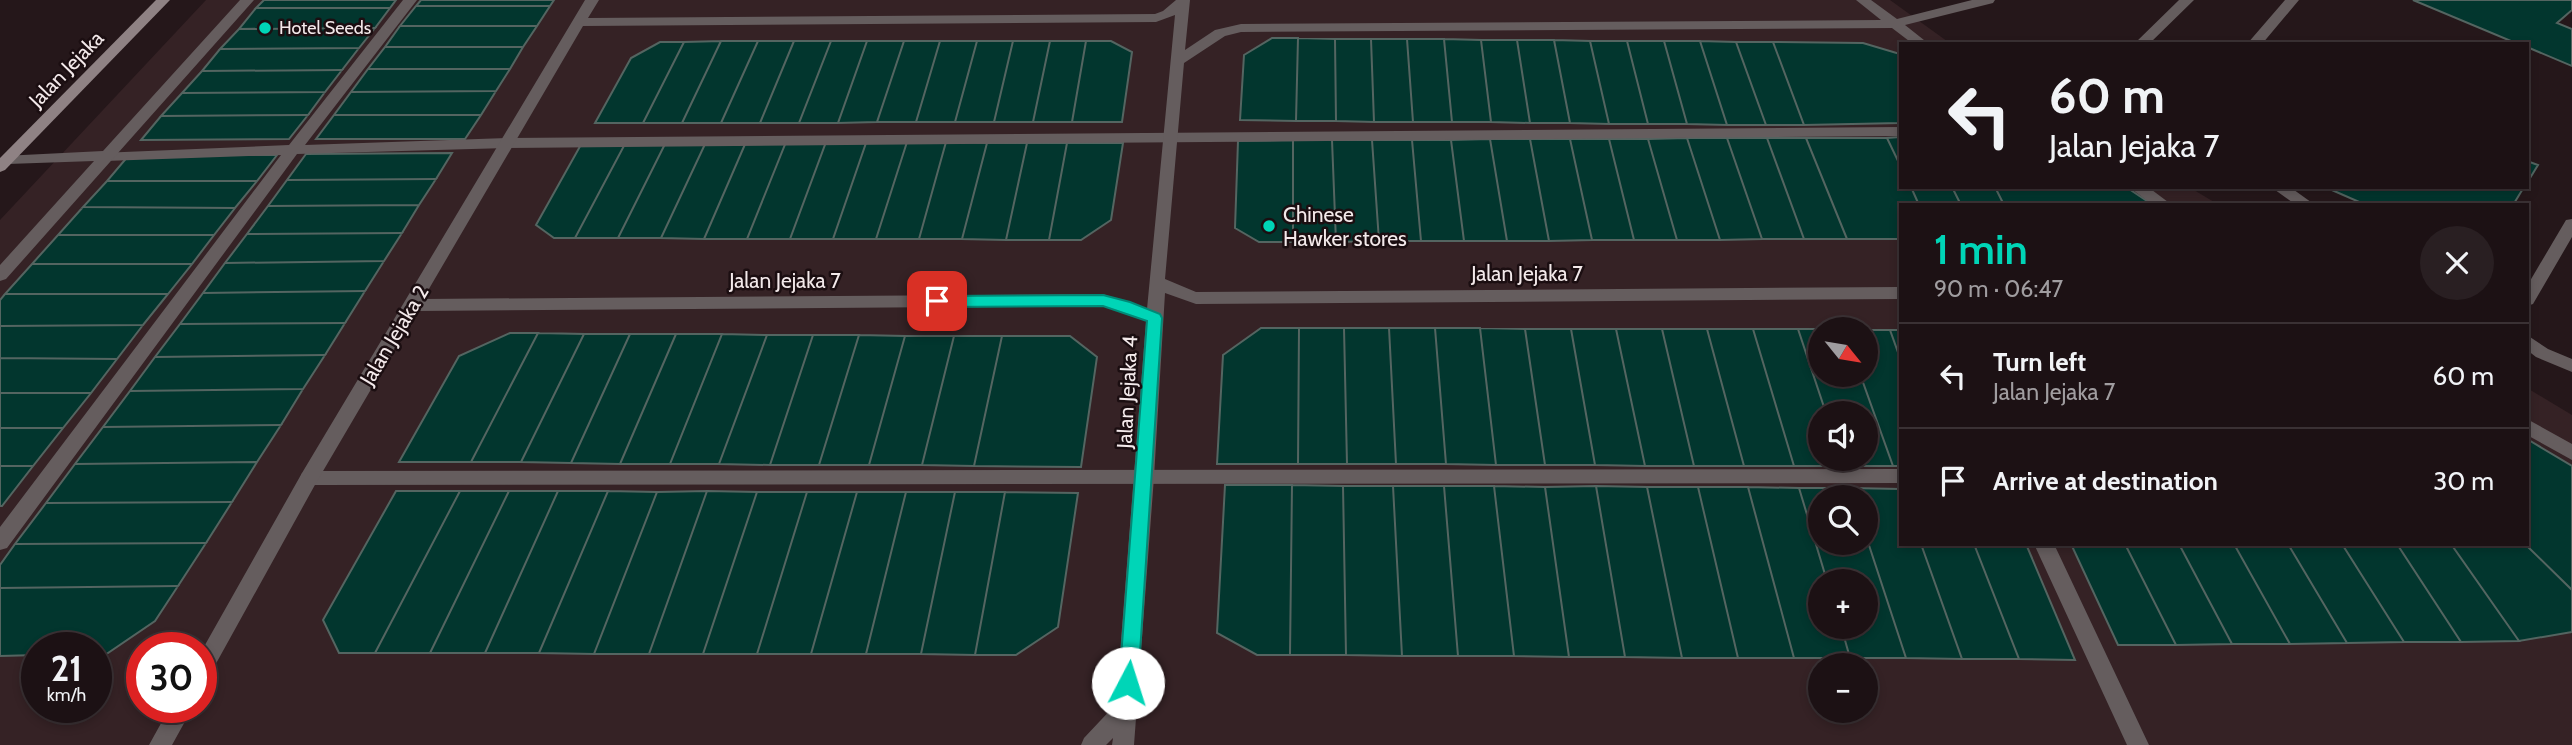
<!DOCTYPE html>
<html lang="en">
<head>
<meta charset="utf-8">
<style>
	:root { --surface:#1c1114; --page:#291f22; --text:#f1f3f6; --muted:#a09da0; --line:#3a3134; --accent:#00d5b7 }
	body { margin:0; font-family:Cabin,sans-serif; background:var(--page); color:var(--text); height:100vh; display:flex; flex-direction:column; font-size:26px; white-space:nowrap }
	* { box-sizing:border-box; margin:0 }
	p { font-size:23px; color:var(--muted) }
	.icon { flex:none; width:38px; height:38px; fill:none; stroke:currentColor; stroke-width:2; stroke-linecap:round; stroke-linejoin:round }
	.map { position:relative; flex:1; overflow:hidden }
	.panel { position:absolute; left:1899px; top:203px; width:630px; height:343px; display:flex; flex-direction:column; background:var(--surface); border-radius:0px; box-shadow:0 4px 10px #0003,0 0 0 2px var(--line) }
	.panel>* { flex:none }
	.top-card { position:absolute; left:1899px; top:42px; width:630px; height:147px; border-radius:0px; box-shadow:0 4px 10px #0003,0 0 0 2px var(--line); background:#1c1114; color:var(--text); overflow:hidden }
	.needle { width:46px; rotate:120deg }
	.fabs { position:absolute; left:1808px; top:317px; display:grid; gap:14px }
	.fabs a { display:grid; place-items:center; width:70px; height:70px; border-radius:50%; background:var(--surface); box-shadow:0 4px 10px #0003,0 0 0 2px var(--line); font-size:35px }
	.speed { position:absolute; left:21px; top:632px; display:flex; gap:14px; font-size:35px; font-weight:700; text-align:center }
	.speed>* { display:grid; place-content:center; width:91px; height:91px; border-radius:50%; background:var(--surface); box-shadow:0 4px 10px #0003,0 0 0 2px var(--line); line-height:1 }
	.speed small { font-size:18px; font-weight:400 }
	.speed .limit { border:10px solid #d22; background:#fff; color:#111 }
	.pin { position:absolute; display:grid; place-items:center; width:60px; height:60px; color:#fff; margin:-30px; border-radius:14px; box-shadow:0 4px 10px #0006 }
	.me { position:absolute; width:77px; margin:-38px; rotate:5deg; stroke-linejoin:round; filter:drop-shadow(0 0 5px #0008) }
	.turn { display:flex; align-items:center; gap:24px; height:147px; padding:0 35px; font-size:32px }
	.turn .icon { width:91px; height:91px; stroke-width:2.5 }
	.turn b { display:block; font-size:49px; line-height:60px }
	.round { display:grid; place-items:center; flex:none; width:74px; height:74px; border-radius:37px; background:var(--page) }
	.headline { display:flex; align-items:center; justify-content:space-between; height:119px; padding:0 35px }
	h1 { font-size:42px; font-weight:600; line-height:52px; color:var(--accent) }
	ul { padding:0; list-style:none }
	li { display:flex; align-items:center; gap:21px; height:105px; padding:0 35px; border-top:2px solid var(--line) }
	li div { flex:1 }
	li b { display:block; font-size:26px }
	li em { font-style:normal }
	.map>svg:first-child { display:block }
</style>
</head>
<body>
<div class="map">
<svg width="2572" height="745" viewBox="0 0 2572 745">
	<rect width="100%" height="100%" fill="#25171a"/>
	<path fill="#352225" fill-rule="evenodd" d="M206 0H1890L1951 44H1900V187H2189L2219 205H1900V544H2527V388L2572 415V745H0V220ZM1820 329H1866V374H1820ZM1820 413H1866V458H1820ZM1820 497H1866V542H1820ZM1820 581H1866V626H1820ZM37 648H96V707H37ZM142 648H201V707H142ZM1820 665H1866V710H1820Z"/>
	<path fill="#02362e" stroke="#546561" stroke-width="2" d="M264 0H396L390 8H256Z
		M421 0H554L550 6H416Z
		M2413 0H2572V10L2557 23 2572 29V66L2527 47V44H2518Z
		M416 6H550L537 26H400Z
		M256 8H390L375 28 239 29Z
		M400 26H537L523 47H385Z
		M375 28 359 48 220 49 239 29Z
		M1272 38H1298L1296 121 1240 120 1244 55Z
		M1298 38 1335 39 1336 121H1296Z
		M1335 39H1371L1374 122 1336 121Z
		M1371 39H1407L1413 122H1374Z
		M1407 39H1444L1452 122H1413Z
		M1444 39 1481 40 1491 122H1452Z
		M1481 40H1517L1530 123 1491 122Z
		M1517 40H1554L1570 123H1530Z
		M1554 40 1590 41 1609 124 1570 123Z
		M721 41 682 123H643L684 42Z
		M721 41H758L721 123H682Z
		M758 41H794L760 123H721Z
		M794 41H831L799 123H760Z
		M831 41H867L838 123H799Z
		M867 41H904L877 122 838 123Z
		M904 41H940L916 122H877Z
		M940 41H977L955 122H916Z
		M977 41H1013L994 122H955Z
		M1013 41H1050L1033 122H994Z
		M1050 41H1086L1072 122H1033Z
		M1086 41H1111L1132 52 1122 122H1072Z
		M1590 41H1627L1648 124H1609Z
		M1627 41H1664L1687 124H1648Z
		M1664 41H1700L1727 125 1687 124Z
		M1700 41 1736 42 1766 125H1727Z
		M660 42H684L643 123H595L631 58Z
		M1736 42H1773L1804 125H1766Z
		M1773 42 1863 43 1900 54V123L1804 125Z
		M385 47H523L510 69H368Z
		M359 48 342 70 202 71 220 49Z
		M368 69H510L496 91 351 92Z
		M342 70 325 92 182 93 202 71Z
		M496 91 481 115H334L351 92Z
		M325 92 308 115 161 116 182 93Z
		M308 115 289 139 141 140 161 116Z
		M334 115H481L465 139H316Z
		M1900 137V165L1887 138Z
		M1687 138 1720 240H1677L1648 139Z
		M1687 138H1727L1762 239 1720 240Z
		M1727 138H1767L1804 239H1762Z
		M1767 138H1806L1847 239H1804Z
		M1806 138H1887L1900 165V187H1911L1919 205H1900V239H1847Z
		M1490 139 1507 241H1464L1451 140Z
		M1490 139H1530L1549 241H1507Z
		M1530 139H1570L1592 240 1549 241Z
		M1570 139H1609L1634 240H1592Z
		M1609 139H1648L1677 240H1634Z
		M1293 140V242H1259L1235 228 1238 141Z
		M1293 140H1332L1336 242H1293Z
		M1332 140H1372L1379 241 1336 242Z
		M1372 140H1412L1421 241H1379Z
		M1412 140H1451L1464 241H1421Z
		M583 141 626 142 575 238H554L536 225Z
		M626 142H666L618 238H575Z
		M666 142H706L661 238H618Z
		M706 142H746L704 239 661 238Z
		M746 142H786L747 239H704Z
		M786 142H826L790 239H747Z
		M826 142 866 143 833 239H790Z
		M907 142H946L919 239H876Z
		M907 142 876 239H833L866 143Z
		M946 142 987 143 962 239H919Z
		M987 143H1027L1006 240 962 239Z
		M1027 143H1067L1049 240H1006Z
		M1067 143H1123L1111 220 1081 240H1049Z
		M452 153 436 179 287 180 306 154Z
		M129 155H277L257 181H107Z
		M2527 161 2538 165 2527 183Z
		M436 179 419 205 268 206 287 180Z
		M107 181H257L235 208 83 207Z
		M1911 187H1952L1961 205H1919Z
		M1952 187H1995L2004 205H1961Z
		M1995 187H2126L2153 205H2004Z
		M2325 187H2524L2513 205H2366Z
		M419 205 402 233 247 234 268 206Z
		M83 207 235 208 214 235H58Z
		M402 233 384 261 225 263 247 234Z
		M58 235H214L192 264H32Z
		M384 261 365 291 203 293 225 263Z
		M32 264H192L168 294H5Z
		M365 291 345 323 180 324 203 293Z
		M5 294H168L143 325 0 326V300Z
		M345 323 325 355 155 357 180 324Z
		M143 325 117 359 0 358V326Z
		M1261 328H1299L1298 464H1217L1223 355Z
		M1299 328H1344L1347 464H1298Z
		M1344 328H1389L1396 464H1347Z
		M1389 328H1435L1446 464H1396Z
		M1435 328H1480L1496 465 1446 464Z
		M1480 328 1525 329 1545 465H1496Z
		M1525 329H1571L1595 465H1545Z
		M1571 329H1616L1645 466 1595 465Z
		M1616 329H1662L1694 466H1645Z
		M1662 329H1707L1744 466H1694Z
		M1707 329H1753L1794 466H1744Z
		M1753 329H1798L1826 413H1820V458H1841L1844 466H1794Z
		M1798 329H1820V374H1860L1893 466H1844L1841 458H1866V413H1826Z
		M1866 330H1890L1900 358V466H1893L1860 374H1866Z
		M1890 330H1900V358Z
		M510 333H538L471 462H399L459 356Z
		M538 333 584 334 521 462H471Z
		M584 334H630L571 463 521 462Z
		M630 334H676L620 464 571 463Z
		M676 334H722L670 464H620Z
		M722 334 767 335 719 464H670Z
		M767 335H813L770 465 719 464Z
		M813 335H859L819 465H770Z
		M859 335 905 336 869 465H819Z
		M905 336H954L922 465H869Z
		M954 336H1002L974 466 922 465Z
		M1002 336H1070L1097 357 1081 467 974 466Z
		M325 355 303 389 130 391 155 357Z
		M0 358 117 359 91 393H0Z
		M303 389 281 425 103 427 130 391Z
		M0 393H91L63 428H0Z
		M281 425 257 462 75 464 103 427Z
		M0 428H63L33 466H0Z
		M2527 439 2572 466V590L2525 544Z
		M257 462 232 502 46 503 75 464Z
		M0 466H33L2 506H0Z
		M1225 485H1292L1290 655H1257L1217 633Z
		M1292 485 1343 486 1346 655H1290Z
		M1343 486H1393L1402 656 1346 655Z
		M1393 486H1444L1458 656H1402Z
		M1444 486H1494L1514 656H1458Z
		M1494 486 1545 487 1569 657 1514 656Z
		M1596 486 1647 487 1682 658 1625 657Z
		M1596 486 1625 657H1569L1545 487Z
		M1647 487H1698L1738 658H1682Z
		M1698 487H1748L1794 658H1738Z
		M1748 487 1799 488 1827 581H1820V626H1841L1850 658H1794Z
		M1799 488H1850L1853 497H1820V542H1866V536L1906 658H1850L1841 626H1866V581H1827Z
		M1850 488 1900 489V544H1921L1962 659 1906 658 1866 536V497H1853Z
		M396 491H460L375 653H339L323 620Z
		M460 491H509L430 653H375Z
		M509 491H558L485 653H430Z
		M558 491H608L539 653H485Z
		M608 491 657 492 594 654 539 653Z
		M707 491 757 492 703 654H649Z
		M707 491 649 654H594L657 492Z
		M757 492H807L757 654H703Z
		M807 492H857L811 654H757Z
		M857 492H906L866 654H811Z
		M906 492H955L921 654H866Z
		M955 492H1005L975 655 921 654Z
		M1005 492 1078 493 1058 627 1016 655H975Z
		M232 502 206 543 15 544 46 503Z
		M206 543 178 586 0 588V565L15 544Z
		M1921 544H1974L2019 659H1962Z
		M1974 544H2026L2075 660 2019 659Z
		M2071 544H2125L2176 645H2118Z
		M2125 544H2179L2232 644 2176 645Z
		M2179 544H2234L2290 644H2232Z
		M2234 544H2288L2347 643 2290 644Z
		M2288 544H2342L2404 642 2347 643Z
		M2342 544H2397L2461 642H2404Z
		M2397 544H2451L2519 641 2461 642Z
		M2451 544H2525L2572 590V632L2519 641Z
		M178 586 155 621 105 655H96V648H37V655L0 656V588Z"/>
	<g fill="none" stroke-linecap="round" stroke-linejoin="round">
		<path fill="#655d5e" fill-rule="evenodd" d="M403 0H417L305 145 507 138 1900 127V136L507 148 297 154 7 548 0 550V527L281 155 105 161 100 159 97 156 100 153 289 145Z
			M2285 0H2299L2262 44H2247Z
			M2271 187H2290L2315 205H2296Z
			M2572 219V237L2533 304 2527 306V286L2566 220Z
			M2527 335 2548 349 2572 359V372L2536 357 2527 350Z
			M1900 469V483L309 485 302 483 300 478 302 473 309 471Z
			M2034 544H2054L2149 745H2127Z"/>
		<path fill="#655d5e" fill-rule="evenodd" d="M240 0H254L6 279 0 281V265L94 161 8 164 3 162 0 159 3 156 103 151Z
			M585 0H599L588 18 1155 14 1163 11 1176 0H1190L1185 50 1215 30 1241 24 1881 20 1856 0H1871L1897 19 1972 0H1995L1993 3 1905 25 1929 44H1913L1892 28 1241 32 1225 36 1184 63 1165 279 1196 292 1900 287V299L1196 304 1165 293 1154 477 1134 745H1112L1113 738 1106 745H1081L1084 738 1116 704 1146 321 1102 306 417 311 316 483 208 678 201 681V652L302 473ZM1175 15 1147 309 1103 294 423 299 583 26 1156 22Z
			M2179 0H2194L2149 44H2134Z
			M2129 187H2148L2172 205H2153Z
			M2527 419 2572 444V460L2527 435Z
			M170 707H193L172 745H149Z"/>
		<path fill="#8f8284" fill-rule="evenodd" d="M156 0H170L5 170 0 172V158Z"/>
	</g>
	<path fill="#00d5b7" stroke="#008a77" stroke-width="2" d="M1103 295 1130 302 1160 314 1162 318 1138 683 1135 689 1128 691 1121 689 1119 683 1147 321 1103 306 937 307 930 301 937 296Z"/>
	<g fill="#00d5b7" stroke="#1b0e11" stroke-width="2.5">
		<circle cx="265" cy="28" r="7"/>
		<circle cx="1269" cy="226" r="7"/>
	</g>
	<g text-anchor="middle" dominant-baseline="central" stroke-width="5" stroke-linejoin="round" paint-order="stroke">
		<g font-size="18" fill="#f3e9ea" stroke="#1b0e11" text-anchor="start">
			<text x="279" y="28">Hotel Seeds</text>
		</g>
		<g font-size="21" fill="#f3e9ea" stroke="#1b0e11">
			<text transform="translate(66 69) rotate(-46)">Jalan Jejaka</text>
			<text x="1527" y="273">Jalan Jejaka 7</text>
			<text x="785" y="280">Jalan Jejaka 7</text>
			<text transform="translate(394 335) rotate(-59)">Jalan Jejaka 2</text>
			<text transform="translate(1127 392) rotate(-87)">Jalan Jejaka 4</text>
		</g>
		<g font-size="21" fill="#f3e9ea" stroke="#1b0e11" text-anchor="start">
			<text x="1283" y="214">Chinese<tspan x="1283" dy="24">Hawker stores</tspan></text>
		</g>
	</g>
</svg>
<div class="fabs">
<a><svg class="needle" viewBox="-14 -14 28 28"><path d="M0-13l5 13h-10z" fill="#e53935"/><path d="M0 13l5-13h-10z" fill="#a09da0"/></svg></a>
<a><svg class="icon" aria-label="sound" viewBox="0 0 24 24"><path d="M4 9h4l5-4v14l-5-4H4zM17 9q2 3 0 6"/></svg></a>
<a><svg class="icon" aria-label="search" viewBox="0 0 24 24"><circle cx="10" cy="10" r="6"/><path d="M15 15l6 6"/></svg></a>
<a>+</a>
<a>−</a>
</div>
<div class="speed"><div>21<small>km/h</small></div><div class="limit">30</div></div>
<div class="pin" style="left:937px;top:301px;background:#d93025"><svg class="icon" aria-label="arrive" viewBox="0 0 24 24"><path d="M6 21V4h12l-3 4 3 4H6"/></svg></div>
<svg class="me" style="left:1128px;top:683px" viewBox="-20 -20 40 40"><circle r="19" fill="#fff"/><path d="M0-13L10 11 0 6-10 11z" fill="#00d5b7"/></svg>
<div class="top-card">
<div class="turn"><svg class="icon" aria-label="left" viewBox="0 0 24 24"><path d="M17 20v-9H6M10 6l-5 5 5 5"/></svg><div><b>60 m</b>Jalan Jejaka 7</div></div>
</div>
<section class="panel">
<div class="headline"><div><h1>1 min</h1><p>90 m · 06:47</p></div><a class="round"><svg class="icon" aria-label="close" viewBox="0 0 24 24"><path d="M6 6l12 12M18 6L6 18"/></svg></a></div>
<ul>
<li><svg class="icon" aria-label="left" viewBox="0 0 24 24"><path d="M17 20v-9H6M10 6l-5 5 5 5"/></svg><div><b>Turn left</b><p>Jalan Jejaka 7</p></div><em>60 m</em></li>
<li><svg class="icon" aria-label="arrive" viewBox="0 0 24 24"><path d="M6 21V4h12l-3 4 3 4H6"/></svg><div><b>Arrive at destination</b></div><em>30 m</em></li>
</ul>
</section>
</div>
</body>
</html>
